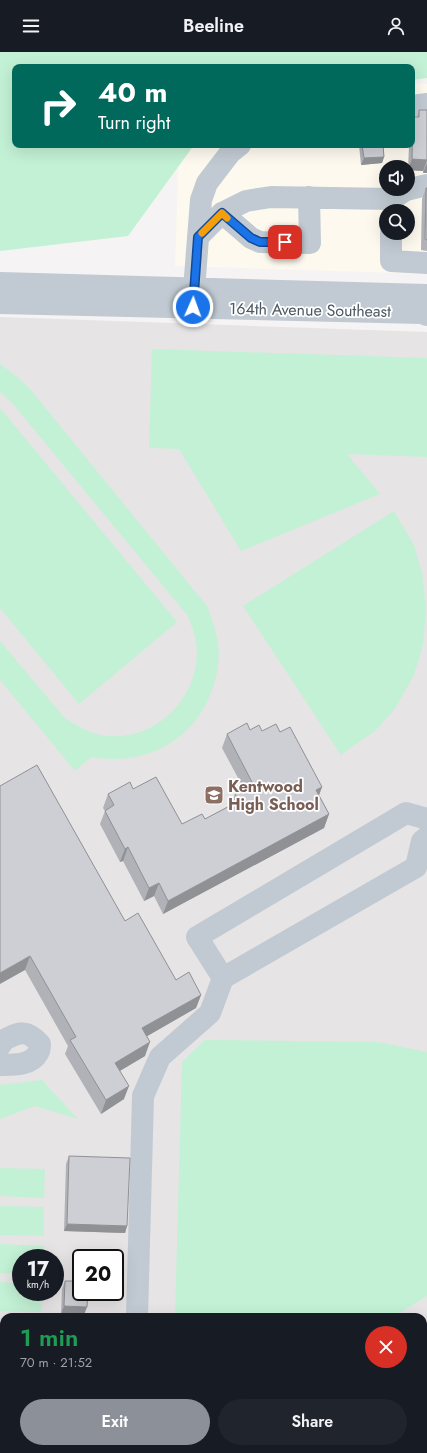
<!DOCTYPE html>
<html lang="en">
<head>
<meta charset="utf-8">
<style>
	:root { --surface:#171b24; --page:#20242c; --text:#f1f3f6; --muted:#9ea1a6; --accent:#8c9099 }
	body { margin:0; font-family:Jost,sans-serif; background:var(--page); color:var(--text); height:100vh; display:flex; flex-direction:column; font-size:15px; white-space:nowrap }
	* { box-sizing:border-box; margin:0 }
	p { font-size:13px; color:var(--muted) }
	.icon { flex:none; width:22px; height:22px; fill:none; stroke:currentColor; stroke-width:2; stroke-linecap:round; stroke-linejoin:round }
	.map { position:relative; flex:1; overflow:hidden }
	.side { position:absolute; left:0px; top:1261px; width:427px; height:140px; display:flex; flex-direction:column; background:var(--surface); border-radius:12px 12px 0 0; box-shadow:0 4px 16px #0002 }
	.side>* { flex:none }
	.guide { position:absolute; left:12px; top:12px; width:403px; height:84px; border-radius:8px; box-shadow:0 4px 16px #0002; background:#00695c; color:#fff; overflow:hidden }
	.buttons { position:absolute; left:379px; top:108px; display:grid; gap:8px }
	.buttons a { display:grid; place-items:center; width:36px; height:36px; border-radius:50%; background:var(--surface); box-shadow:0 4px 16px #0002; font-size:20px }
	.speed { position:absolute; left:12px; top:1197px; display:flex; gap:8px; font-size:20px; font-weight:700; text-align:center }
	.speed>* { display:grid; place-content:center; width:52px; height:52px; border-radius:50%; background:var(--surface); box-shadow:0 4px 16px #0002; line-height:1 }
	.speed small { font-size:10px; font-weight:400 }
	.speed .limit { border:2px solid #111; border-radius:6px; background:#fff; color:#111 }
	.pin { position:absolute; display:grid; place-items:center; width:34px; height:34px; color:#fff; margin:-17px; border-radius:8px; box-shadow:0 2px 6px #0006 }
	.me { position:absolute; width:44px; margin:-22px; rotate:2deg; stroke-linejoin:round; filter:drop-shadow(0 0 3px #0008) }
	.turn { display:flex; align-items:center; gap:14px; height:84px; padding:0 20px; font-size:18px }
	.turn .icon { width:52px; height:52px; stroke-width:2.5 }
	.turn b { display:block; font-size:28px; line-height:34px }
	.round { display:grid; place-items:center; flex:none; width:42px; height:42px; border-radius:21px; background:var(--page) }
	.headline { display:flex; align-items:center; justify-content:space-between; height:68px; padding:0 20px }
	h1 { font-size:24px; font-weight:600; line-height:30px; color:#1e9e55 }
	.cta { display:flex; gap:8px; margin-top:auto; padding:8px 20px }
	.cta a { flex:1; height:46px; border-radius:24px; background:var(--accent); color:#fff; font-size:16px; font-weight:600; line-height:46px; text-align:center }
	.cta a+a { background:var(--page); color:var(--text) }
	header { display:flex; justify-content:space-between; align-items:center; height:52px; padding:0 20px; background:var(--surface); font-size:18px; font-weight:600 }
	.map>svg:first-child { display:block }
</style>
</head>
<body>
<header><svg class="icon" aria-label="menu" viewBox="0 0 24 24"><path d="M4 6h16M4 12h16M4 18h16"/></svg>Beeline<svg class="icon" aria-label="person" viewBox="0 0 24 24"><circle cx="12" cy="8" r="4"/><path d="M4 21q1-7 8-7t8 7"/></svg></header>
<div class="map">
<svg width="427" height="1401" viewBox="0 0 427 1401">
	<rect width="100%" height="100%" fill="#f5f3f3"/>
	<path fill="#fdf9ef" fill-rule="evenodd" d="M412 31 427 32V222L175 214 179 93H412ZM386 115H408V137H386ZM386 159H408V181H386Z"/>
	<path fill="#e6e4e5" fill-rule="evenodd" d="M0 265 427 280V1375L423 1377V1265H4V1281H0ZM21 1206H55V1240H21ZM81 1206H115V1240H81Z
		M20 1397H360L356 1401H20Z"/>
	<path fill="#c3f1d5" d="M0 0H427V26L412 28V15H15V93H194L128 184 0 199Z
		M152 297 427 306V405L347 402 380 442 241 499 179 397 149 396Z
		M0 312 15 323 30 337 207 554C212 567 216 579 218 592 220 609 217 627 210 643 190 692 142 714 91 705L75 719 0 628V589L64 665C72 671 81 676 90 680 139 697 189 661 196 612 199 595 194 579 188 564L13 352 0 340Z
		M0 356 177 570 79 652 0 556Z
		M394 459 414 493 422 521 426 556 423 593 414 623 394 658 376 678 341 703 243 554Z
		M205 988 378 990 427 1000V1244L398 1262 391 1265H175L182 1010Z
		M42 1028 78 1067 35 1054 0 1067V1033Z
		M0 1116 45 1117 44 1146 0 1144Z
		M0 1154 44 1155V1184L0 1183Z
		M0 1192 44 1194 43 1206H21V1222L0 1221Z
		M0 1230 21 1231V1240H42V1260L0 1259Z"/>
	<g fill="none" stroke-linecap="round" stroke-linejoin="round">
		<path stroke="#c1cad2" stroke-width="22" d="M412 54 427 52
			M222 161 251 186 260 190 310 191 309 145
			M391 181V209L427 211
			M198 185 222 161 246 149 271 145 392 147 406 138 427 133
			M0 231 427 243
			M193 250 201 148 207 131 230 101 240 93
			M0 251 422 261 427 263
			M427 767 406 761 197 885 223 926 416 815 422 789 427 785
			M0 994 4 988C20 980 27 977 40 992 40 994 40 999 38 1001 31 1014 12 1013 0 1013
			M137 1265 143 1044 160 1005 210 961 223 926
			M0 1290 4 1291
			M133 1401V1397
			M301 1401 302 1397"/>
	</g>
	<path fill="#b0b2b7" d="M419 58H427V121H423V119L408 118 409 93H412V69L413 65H417Z
		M359 93H383L384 105 382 111 361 113Z
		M426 136H427V199L421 198 422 147Z
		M250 678 262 679 280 680 322 735 319 743 329 762 324 776 163 862 154 844 144 849 123 809 120 810 100 772 105 759 103 756 108 742 133 737 182 772 205 767 231 753 235 742 244 737 222 696 227 682Z
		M0 734 125 869 176 928 201 943 196 956 147 984 145 1004 120 1019 124 1047 101 1062 65 1002 68 994 25 918Z
		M69 1104 127 1174 125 1181 64 1179 66 1112Z
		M65 1229 84 1263 61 1262 62 1237Z"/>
	<path fill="#909195" d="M384 105 382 111 361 113 364 106Z
		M412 107 427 108 423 119 408 118Z
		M427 111V121H423Z
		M322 735 317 748 316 738Z
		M329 762 324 776 163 862 168 849Z
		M128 795 123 809 120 810 125 797Z
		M159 831 154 844 144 849 149 836Z
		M30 904 25 918 0 932V921Z
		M201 943 196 956 137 990 142 976Z
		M150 990 145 1004 111 1024 115 1011Z
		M129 1034 124 1047 101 1062 106 1048Z
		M67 1172 127 1174 125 1181 64 1179Z
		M64 1254 87 1255 84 1263 61 1262Z"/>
	<path fill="#cdcfd5" stroke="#909195" d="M419 58H427V108L412 107 413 65H419Z
		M362 93H383L384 105 364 106Z
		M426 136H427V188L425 187Z
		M247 671 250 678 259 673 262 679 276 672 280 680 290 675 322 735 316 738 329 762 168 849 159 831 149 836 128 795 125 797 105 759 114 753 108 742 130 730 133 737 156 725 182 772 202 762 205 767 239 749 235 742 253 732 227 682Z
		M37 713 125 869 138 861 176 928 189 920 201 943 142 976 150 990 115 1011 129 1034 106 1048 70 988 76 985 30 904 0 921V734Z
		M69 1104 130 1106 127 1174 67 1172Z
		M65 1229H81V1240H88L87 1255 64 1254Z"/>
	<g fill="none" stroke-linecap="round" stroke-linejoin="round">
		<defs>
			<path id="route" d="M193 255 198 185 222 161 251 186 260 190H285"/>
		</defs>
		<use href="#route" stroke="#114b97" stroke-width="10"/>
		<use href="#route" stroke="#1a73e8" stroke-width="7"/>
		<path stroke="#f59e0b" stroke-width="7" d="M202 181 222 161 227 166"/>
	</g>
	<defs>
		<symbol id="school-square" viewBox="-11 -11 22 22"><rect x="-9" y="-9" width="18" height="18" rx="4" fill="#8d6e63" stroke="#fff"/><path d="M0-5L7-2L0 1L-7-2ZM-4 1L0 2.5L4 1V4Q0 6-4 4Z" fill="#fff"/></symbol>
	</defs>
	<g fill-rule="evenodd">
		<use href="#school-square" x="203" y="732" width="22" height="22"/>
	</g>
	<g text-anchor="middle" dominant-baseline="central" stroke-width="3.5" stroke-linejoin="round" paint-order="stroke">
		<g font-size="16" fill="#4a5661" stroke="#fff">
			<text transform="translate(310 258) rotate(1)">164th Avenue Southeast</text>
		</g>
		<g font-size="16" font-weight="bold" fill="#785e54" stroke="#fff" text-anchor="start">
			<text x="228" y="734">Kentwood<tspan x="228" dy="18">High School</tspan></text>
		</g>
	</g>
</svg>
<div class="buttons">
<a><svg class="icon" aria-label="sound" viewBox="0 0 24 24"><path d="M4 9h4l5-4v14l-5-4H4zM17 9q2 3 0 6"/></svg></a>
<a><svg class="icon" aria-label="search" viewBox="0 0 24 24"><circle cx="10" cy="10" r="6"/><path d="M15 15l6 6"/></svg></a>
</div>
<div class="speed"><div>17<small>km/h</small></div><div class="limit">20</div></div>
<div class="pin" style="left:285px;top:190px;background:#d93025"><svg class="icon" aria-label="arrive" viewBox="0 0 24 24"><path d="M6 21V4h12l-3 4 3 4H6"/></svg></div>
<svg class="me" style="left:193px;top:255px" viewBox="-20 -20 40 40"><circle r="17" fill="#1a73e8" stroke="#fff" stroke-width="3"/><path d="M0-11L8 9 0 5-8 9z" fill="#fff"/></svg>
<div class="guide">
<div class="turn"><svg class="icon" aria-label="right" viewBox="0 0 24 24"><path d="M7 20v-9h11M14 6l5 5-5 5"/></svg><div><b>40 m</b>Turn right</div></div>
</div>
<section class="side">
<div class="headline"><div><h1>1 min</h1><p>70 m · 21:52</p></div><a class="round" style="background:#d93025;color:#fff"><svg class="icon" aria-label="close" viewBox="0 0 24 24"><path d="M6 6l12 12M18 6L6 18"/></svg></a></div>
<div class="cta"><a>Exit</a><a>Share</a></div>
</section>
</div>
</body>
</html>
